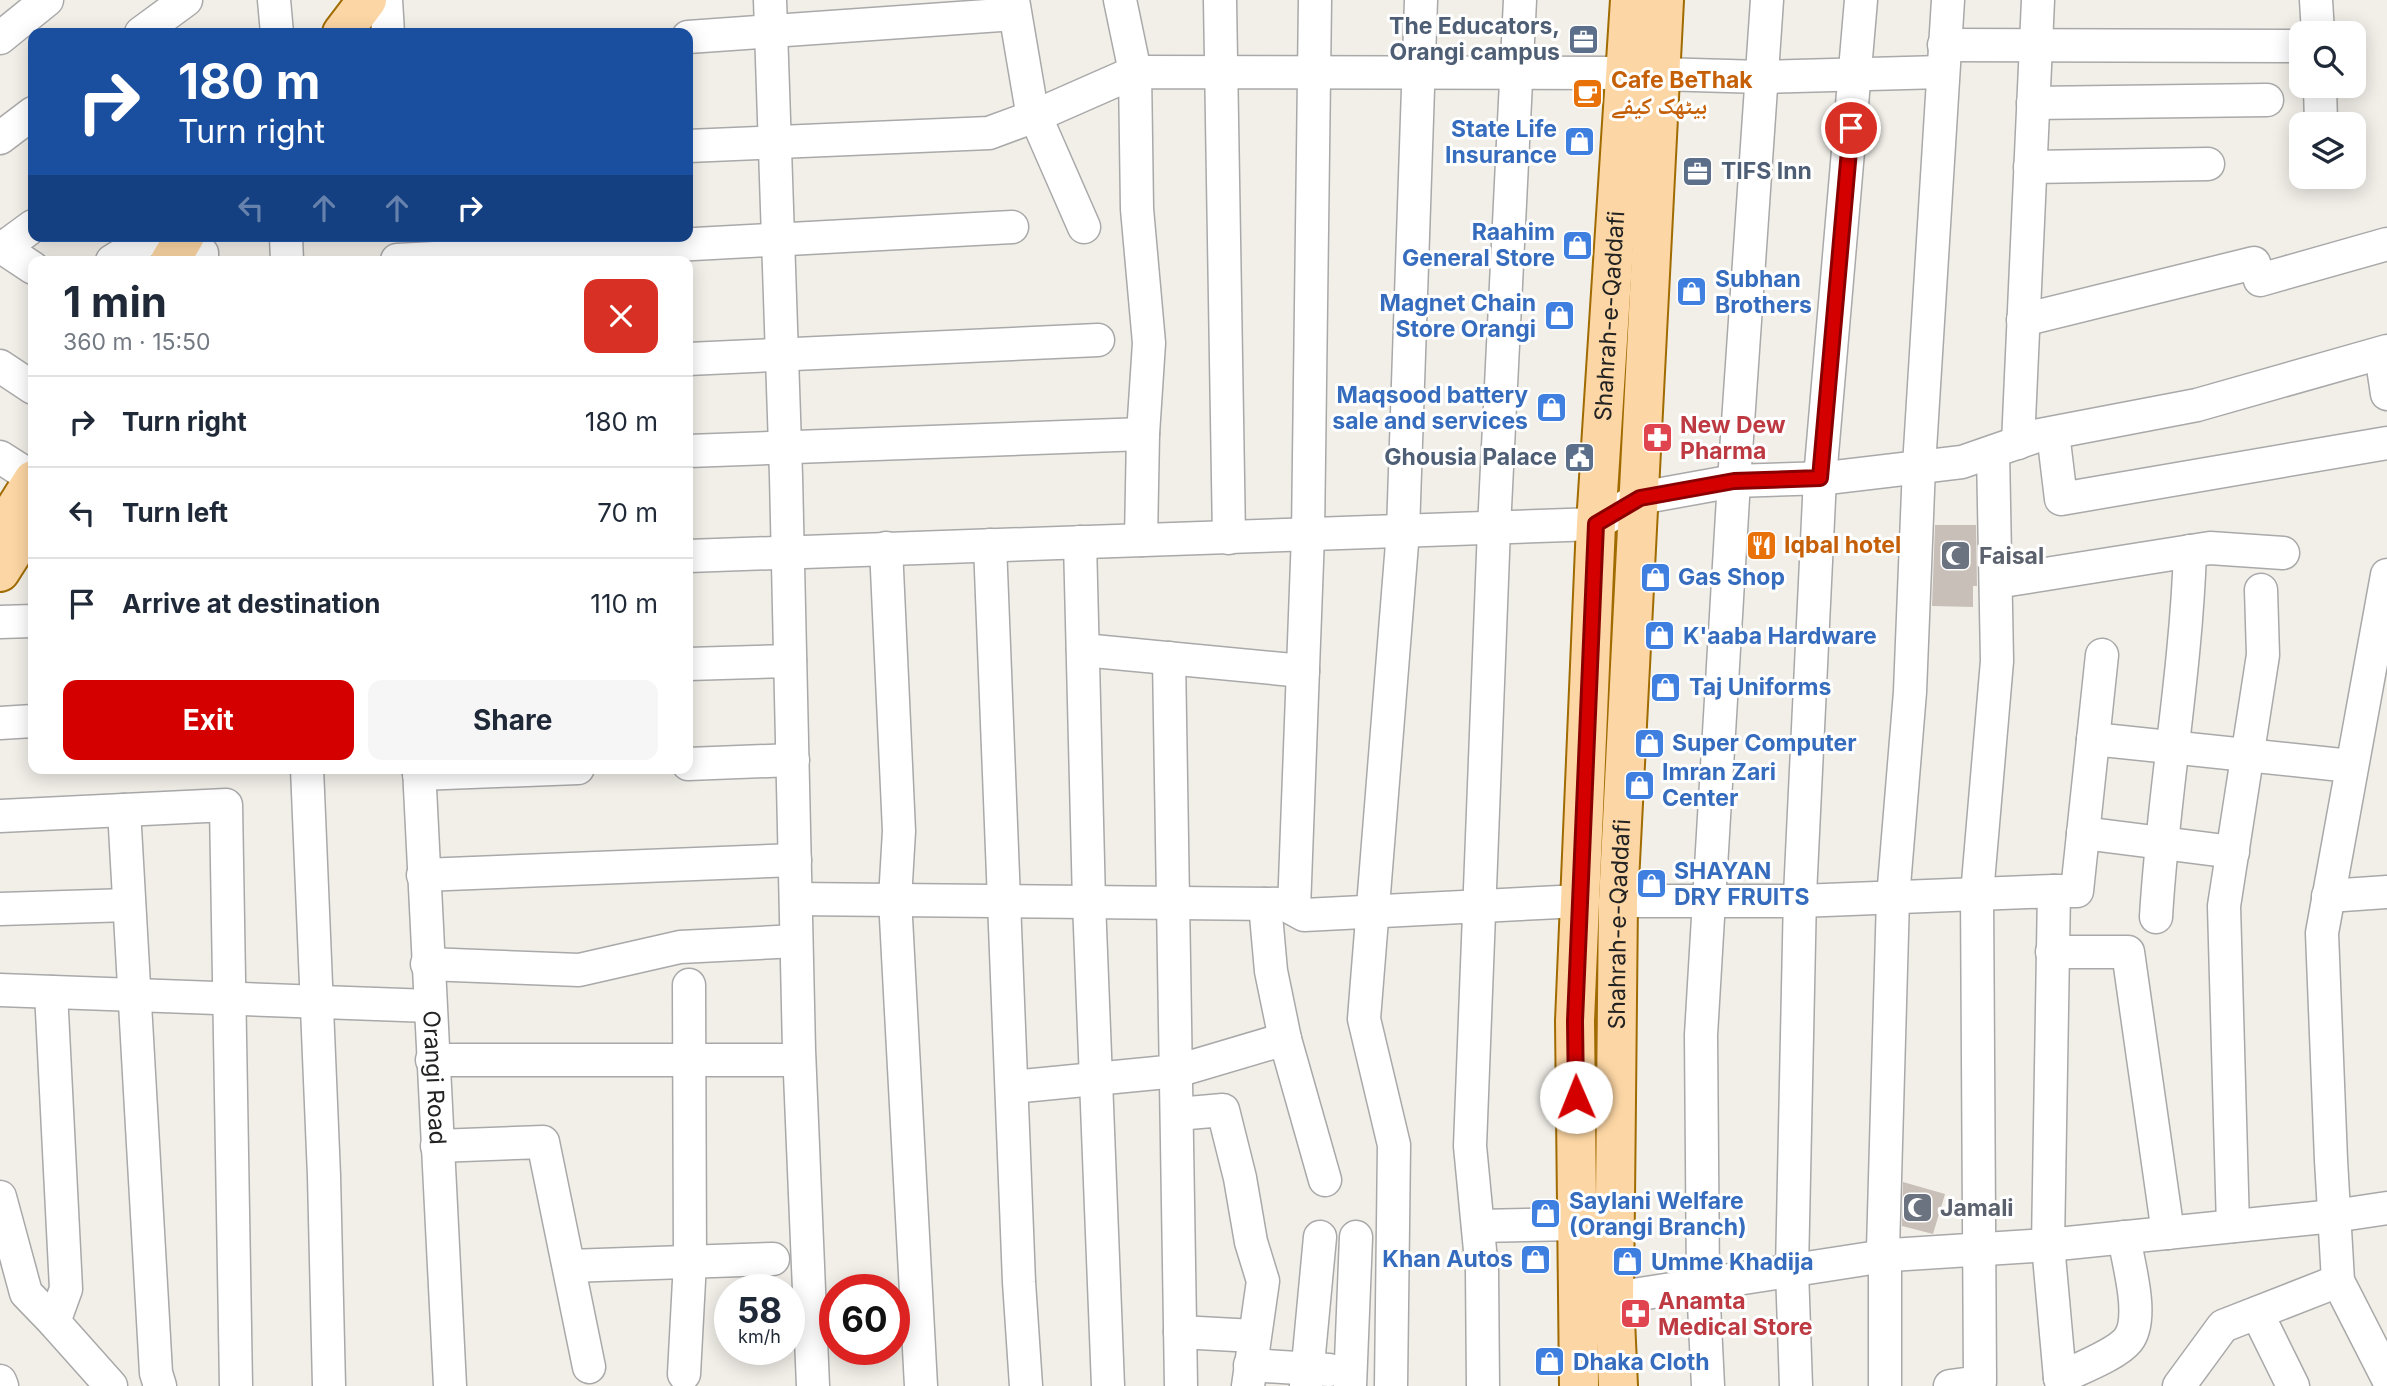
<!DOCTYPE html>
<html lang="en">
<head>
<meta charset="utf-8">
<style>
	:root { --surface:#fff; --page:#f6f6f7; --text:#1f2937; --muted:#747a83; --line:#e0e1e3; --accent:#d40000 }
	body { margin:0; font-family:Inter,"Noto Naskh Arabic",sans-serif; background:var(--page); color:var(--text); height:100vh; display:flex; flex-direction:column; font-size:26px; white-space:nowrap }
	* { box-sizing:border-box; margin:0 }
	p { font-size:23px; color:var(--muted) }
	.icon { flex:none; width:38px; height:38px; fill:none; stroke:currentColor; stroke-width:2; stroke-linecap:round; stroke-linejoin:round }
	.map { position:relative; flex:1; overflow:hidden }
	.panel { position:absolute; left:28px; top:256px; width:665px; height:518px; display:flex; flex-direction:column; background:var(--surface); border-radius:14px; box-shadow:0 4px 18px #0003 }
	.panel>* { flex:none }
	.guide { position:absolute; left:28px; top:28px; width:665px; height:214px; border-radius:14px; box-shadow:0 4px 18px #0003; background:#1a4fa0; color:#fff; overflow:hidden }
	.controls { position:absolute; left:2289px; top:21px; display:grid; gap:14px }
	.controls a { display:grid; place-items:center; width:77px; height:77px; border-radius:14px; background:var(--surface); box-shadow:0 4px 18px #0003; font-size:35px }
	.speed { position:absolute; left:714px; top:1274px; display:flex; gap:14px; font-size:35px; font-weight:700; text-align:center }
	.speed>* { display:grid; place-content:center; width:91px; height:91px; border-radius:50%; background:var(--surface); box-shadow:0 4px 18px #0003; line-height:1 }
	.speed small { font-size:18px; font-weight:400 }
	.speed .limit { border:10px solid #d22; background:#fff; color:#111 }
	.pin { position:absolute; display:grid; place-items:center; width:60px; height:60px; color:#fff; margin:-30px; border:4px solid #fff; border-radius:50%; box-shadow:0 2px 7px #0007 }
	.me { position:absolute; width:77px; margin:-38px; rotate:359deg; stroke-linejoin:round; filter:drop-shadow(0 0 5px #0008) }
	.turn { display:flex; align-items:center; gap:24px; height:147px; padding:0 35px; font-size:32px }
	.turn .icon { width:91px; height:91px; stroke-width:2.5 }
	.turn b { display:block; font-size:49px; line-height:60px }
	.lanes { display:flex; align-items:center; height:66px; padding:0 35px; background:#0003; justify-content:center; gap:35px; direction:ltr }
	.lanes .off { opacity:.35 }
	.round { display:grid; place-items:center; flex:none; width:74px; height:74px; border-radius:14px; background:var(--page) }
	.headline { display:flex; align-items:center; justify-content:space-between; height:119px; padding:0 35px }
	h1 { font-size:42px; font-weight:700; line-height:52px }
	.cta { display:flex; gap:14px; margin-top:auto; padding:14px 35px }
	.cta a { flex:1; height:80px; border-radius:14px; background:var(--accent); color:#fff; font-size:28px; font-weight:700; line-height:80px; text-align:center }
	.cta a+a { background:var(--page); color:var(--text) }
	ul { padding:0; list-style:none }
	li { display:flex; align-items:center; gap:21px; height:91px; padding:0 35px; border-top:2px solid var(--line) }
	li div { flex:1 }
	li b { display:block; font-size:26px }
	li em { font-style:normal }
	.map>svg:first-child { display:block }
</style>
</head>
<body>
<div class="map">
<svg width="2387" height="1386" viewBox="0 0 2387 1386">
	<rect width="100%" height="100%" fill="#f2efe9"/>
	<path fill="#c7bfb8" d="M1935 525H1976L1977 586H1973V607L1932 606Z
		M1903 1182 1945 1194 1933 1234 1902 1226Z"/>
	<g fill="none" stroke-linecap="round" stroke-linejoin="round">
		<defs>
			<g id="minor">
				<path d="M274 0 277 33"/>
				<path d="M386 0 388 33"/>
				<path d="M770 0 786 476 799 1050 813 1386"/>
				<path d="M1013 0 1031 106 1084 227"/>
				<path d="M1120 0 1135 72 1137 209 1149 343 1143 434 1141 540"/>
				<path d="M1220 0 1229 538"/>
				<path d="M2316 0 2318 33"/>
				<path d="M141 33 186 0"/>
				<path d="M688 37 1015 14"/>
				<path d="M0 38 47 0"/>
				<path d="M1944 45 2301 46"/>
				<path d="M2320 86 2321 124"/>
				<path d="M2033 103 2267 100"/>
				<path d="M0 138 33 113"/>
				<path d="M688 146 989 133 1035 116 1135 72 1625 73 1762 77 1942 72"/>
				<path d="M2030 167 2208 164"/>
				<path d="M286 236 287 261"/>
				<path d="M0 246 33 268"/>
				<path d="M3 248 33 226"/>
				<path d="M202 253V261"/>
				<path d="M397 260 1012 227"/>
				<path d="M112 261 153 236"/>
				<path d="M2023 320 2254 263 2260 280 2387 244"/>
				<path d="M2381 354 2387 394"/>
				<path d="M688 359 1098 340"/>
				<path d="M0 366 33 388"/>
				<path d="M2053 433 2061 499 2387 443"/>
				<path d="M2018 443 2038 0"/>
				<path d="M688 451 1143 434"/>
				<path d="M0 457 33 478"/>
				<path d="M1080 542 1089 902 1108 1386"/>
				<path d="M990 545 1019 1282 1026 1386"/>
				<path d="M886 548 899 831 895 899 921 1386"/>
				<path d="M688 556 1596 524 1640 498 1734 481 1827 478 1962 462 2040 435 2197 405 2387 351"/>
				<path d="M2387 575 2322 933 2331 1160 2338 1281 2387 1377"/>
				<path d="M1996 582 2210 548 2283 553"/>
				<path d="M0 622 33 621"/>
				<path d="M1083 650 1303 671"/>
				<path d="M1169 658 1181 1386"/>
				<path d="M688 664 790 661"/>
				<path d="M0 723 33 721"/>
				<path d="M2093 739 2351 766"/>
				<path d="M688 764 793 760"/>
				<path d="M307 768 324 1176 329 1386"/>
				<path id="s1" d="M419 768 450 1386"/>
				<path d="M419 774 578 768"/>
				<path d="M124 810 156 1373 160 1386"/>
				<path d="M0 816 226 805 236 1386"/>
				<path d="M2083 833 2233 852"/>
				<path d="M423 875 795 860"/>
				<path d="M2054 891H2077L2102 655"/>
				<path d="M2328 896 2387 892"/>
				<path d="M796 899 1284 904 1304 915 1580 901"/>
				<path d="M1618 901H1800L2054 891 2048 1245 2060 1378 2064 1386"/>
				<path d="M1265 904 1271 971 1285 1039 1325 1180"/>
				<path d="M0 909 129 905"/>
				<path d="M1294 909 1308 535 1315 0"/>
				<path d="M2156 917C2163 795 2186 674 2190 551"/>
				<path d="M2052 952H2128L2168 1233"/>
				<path d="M427 964 579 970 680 947 796 941"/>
				<path d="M0 990 430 1006"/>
				<path d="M51 992 66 1289 54 1322 111 1386"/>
				<path d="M432 1060H799"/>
				<path d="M1012 1087 1177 1071 1285 1039"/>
				<path d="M1177 1114 1223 1110 1240 1178 1251 1242 1263 1281 1248 1386"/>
				<path d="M437 1146 543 1142 589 1367"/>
				<path d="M0 1197 26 1293 54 1322"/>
				<path d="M1478 1226 1577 1224"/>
				<path d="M2233 1226 2224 906 2263 655 2261 590"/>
				<path d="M569 1266 773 1259"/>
				<path d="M1614 1298 1891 1255 2048 1245 2334 1216 2387 1208"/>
				<path d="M2257 1313 2293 1386"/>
				<path d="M1180 1332 1254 1336"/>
				<path d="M1250 1365 1329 1370"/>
				<path d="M684 1374 690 1262 689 985"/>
				<path d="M2060 1378C2078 1369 2116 1355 2128 1340 2145 1318 2128 1263 2124 1237"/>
				<path d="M0 1381 2 1386"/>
				<path d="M1306 1386 1320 1237"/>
				<path d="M1350 1386 1356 1237"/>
				<path d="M1391 1386 1394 1145 1364 1019 1403 531 1421 0"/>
				<path d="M1483 1386 1482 1271 1470 1146 1494 528 1520 0"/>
				<path d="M1708 1386 1703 1284 1701 1035 1734 481 1767 0"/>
				<path d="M1796 1386 1792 1270 1800 895 1820 478 1861 0"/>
				<path d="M1885 1386V1256L1883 1249 1893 898 1910 692 1919 466 1948 0"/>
				<path d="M1950 1386 1980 1382 1977 894 1997 661 1993 452"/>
				<path d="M2179 1386 2223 1326 2338 1281"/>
			</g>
			<g id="major">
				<path d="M342 33 367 0"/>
				<path d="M170 261 185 236"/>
				<path d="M0 533 33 480"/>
				<path d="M0 572 33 520"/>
				<path id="s2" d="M1579 1386 1575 1021 1596 524 1630 0"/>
				<path id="s3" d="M1618 1386 1614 1298 1618 901 1664 0"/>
			</g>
		</defs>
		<use href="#minor" stroke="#a9a9a9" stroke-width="35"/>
		<use href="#major" stroke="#a06b00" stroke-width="42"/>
		<use href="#minor" stroke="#fff" stroke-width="32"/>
		<use href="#major" stroke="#fcd6a4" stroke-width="38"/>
	</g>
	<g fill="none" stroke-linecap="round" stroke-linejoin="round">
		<defs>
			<path id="route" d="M1576 1097 1575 1021 1596 524 1640 498 1734 481 1820 478 1851 128"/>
		</defs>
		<use href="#route" stroke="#8a0000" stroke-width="18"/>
		<use href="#route" stroke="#d40000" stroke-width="12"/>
	</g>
	<defs>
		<symbol id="office-square" viewBox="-11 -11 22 22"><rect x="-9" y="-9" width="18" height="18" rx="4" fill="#5c6f8a" stroke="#fff"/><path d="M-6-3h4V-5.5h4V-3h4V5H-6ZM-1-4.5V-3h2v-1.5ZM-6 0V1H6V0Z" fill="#fff"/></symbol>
		<symbol id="cafe-square" viewBox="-11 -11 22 22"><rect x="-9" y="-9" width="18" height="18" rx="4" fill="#e8710a" stroke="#fff"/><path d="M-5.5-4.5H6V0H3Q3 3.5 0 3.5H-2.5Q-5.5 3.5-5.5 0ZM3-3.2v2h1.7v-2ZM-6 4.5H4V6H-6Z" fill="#fff"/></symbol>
		<symbol id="shop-square" viewBox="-11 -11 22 22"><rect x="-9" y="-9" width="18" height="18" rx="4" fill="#3f7fe0" stroke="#fff"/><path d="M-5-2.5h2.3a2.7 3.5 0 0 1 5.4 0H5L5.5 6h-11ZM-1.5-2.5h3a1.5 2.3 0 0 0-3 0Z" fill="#fff"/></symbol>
		<symbol id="pharmacy-square" viewBox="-11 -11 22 22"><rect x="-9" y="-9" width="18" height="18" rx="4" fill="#e0444e" stroke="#fff"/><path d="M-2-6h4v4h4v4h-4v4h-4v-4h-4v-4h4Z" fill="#fff"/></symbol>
		<symbol id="civic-square" viewBox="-11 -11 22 22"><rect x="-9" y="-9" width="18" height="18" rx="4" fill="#5c6f8a" stroke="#fff"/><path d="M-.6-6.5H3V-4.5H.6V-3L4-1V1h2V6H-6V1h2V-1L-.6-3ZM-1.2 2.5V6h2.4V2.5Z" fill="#fff"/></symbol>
		<symbol id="restaurant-square" viewBox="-11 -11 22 22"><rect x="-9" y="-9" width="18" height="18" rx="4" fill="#e8710a" stroke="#fff"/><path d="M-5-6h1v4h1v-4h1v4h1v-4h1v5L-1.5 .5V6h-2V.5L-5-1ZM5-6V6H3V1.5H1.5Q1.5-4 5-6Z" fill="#fff"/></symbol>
		<symbol id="mosque-square" viewBox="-11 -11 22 22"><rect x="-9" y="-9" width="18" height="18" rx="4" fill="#6b7280" stroke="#fff"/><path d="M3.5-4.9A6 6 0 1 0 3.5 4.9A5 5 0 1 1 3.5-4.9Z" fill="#fff"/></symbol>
	</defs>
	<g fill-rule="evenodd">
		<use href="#office-square" x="1566" y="22" width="35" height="35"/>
		<use href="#cafe-square" x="1570" y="76" width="35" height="35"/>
		<use href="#shop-square" x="1562" y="124" width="35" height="35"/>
		<use href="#office-square" x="1680" y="154" width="35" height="35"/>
		<use href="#shop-square" x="1560" y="228" width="35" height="35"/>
		<use href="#shop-square" x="1674" y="274" width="35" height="35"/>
		<use href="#shop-square" x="1542" y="298" width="35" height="35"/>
		<use href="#shop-square" x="1534" y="390" width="35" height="35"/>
		<use href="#pharmacy-square" x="1640" y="420" width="35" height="35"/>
		<use href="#civic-square" x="1562" y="440" width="35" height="35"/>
		<use href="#restaurant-square" x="1744" y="528" width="35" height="35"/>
		<use href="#mosque-square" x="1938" y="538" width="35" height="35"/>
		<use href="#shop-square" x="1638" y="560" width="35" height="35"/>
		<use href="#shop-square" x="1642" y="618" width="35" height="35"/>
		<use href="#shop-square" x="1648" y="670" width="35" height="35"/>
		<use href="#shop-square" x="1632" y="726" width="35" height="35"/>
		<use href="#shop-square" x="1622" y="768" width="35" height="35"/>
		<use href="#shop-square" x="1634" y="866" width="35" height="35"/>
		<use href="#mosque-square" x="1900" y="1190" width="35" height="35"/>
		<use href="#shop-square" x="1528" y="1196" width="35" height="35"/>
		<use href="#shop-square" x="1518" y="1242" width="35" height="35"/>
		<use href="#shop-square" x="1610" y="1244" width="35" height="35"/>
		<use href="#pharmacy-square" x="1618" y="1296" width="35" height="35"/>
		<use href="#shop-square" x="1532" y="1344" width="35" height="35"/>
	</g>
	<g text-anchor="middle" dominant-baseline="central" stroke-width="6" stroke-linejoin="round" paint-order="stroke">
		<g font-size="23" font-weight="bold" fill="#4e5e75" stroke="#fff" text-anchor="end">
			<text x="1560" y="26">The Educators,<tspan x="1560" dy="26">Orangi campus</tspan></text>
			<text x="1721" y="171" text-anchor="start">TIFS Inn</text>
			<text x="1557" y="457">Ghousia Palace</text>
		</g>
		<g font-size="23" font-weight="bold" fill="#c56008" stroke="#fff" text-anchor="start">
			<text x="1611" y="80">Cafe BeThak<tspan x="1611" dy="26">بیٹھک کیفے</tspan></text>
			<text x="1784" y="545">Iqbal hotel</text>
		</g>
		<g font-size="23" font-weight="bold" fill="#366cbe" stroke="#fff" text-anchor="start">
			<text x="1557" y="129" text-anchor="end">State Life<tspan x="1557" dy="26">Insurance</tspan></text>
			<text x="1555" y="232" text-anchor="end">Raahim<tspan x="1555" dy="26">General Store</tspan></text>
			<text x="1715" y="279">Subhan<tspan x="1715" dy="26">Brothers</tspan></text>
			<text x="1536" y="303" text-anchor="end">Magnet Chain<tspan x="1536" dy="26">Store Orangi</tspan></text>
			<text x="1528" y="395" text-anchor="end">Maqsood battery<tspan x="1528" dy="26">sale and services</tspan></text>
			<text x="1678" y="577">Gas Shop</text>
			<text x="1683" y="636">K'aaba Hardware</text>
			<text x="1689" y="687">Taj Uniforms</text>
			<text x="1672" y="743">Super Computer</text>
			<text x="1662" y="772">Imran Zari<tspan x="1662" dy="26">Center</tspan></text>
			<text x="1674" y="871">SHAYAN<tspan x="1674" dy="26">DRY FRUITS</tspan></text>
			<text x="1569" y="1201">Saylani Welfare<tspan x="1569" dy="26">(Orangi Branch)</tspan></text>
			<text x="1513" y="1259" text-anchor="end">Khan Autos</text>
			<text x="1651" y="1262">Umme Khadija</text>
			<text x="1573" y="1362">Dhaka Cloth</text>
		</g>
		<g font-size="23" fill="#222" stroke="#fff">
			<text stroke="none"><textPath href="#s2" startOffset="1071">Shahrah-e-Qaddafi</textPath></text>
			<text stroke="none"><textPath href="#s3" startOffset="462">Shahrah-e-Qaddafi</textPath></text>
			<text stroke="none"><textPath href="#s1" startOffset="310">Orangi Road</textPath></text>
		</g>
		<g font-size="23" font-weight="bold" fill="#be3a42" stroke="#fff" text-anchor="start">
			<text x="1680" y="425">New Dew<tspan x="1680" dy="26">Pharma</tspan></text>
			<text x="1658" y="1301">Anamta<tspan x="1658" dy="26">Medical Store</tspan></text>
		</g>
		<g font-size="23" font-weight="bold" fill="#5b616d" stroke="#fff" text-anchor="start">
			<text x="1979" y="556">Faisal</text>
			<text x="1940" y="1208">Jamali</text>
		</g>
	</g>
</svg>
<div class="controls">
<a><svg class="icon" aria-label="search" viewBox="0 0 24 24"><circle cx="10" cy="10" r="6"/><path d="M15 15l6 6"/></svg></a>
<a><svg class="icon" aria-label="layers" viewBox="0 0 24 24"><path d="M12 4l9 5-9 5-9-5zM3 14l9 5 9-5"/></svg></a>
</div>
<div class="speed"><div>58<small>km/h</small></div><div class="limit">60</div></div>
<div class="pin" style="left:1851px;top:128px;background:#d93025"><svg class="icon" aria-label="arrive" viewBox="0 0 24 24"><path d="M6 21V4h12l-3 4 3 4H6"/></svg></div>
<svg class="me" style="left:1576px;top:1097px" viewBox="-20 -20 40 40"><circle r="19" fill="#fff"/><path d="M0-13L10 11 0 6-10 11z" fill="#d40000"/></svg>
<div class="guide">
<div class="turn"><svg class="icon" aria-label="right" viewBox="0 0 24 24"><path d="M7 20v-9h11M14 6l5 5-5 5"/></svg><div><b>180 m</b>Turn right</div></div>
<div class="lanes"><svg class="icon off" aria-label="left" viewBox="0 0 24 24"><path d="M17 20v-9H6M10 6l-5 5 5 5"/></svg><svg class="icon off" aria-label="ahead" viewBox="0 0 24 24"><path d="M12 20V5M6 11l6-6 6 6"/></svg><svg class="icon off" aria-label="ahead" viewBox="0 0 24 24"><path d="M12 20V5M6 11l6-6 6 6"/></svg><svg class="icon" aria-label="right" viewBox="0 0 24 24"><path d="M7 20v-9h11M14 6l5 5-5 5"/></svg></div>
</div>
<section class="panel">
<div class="headline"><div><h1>1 min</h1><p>360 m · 15:50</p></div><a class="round" style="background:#d93025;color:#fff"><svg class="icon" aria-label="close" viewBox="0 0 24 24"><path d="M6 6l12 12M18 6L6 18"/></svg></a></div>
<ul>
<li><svg class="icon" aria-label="right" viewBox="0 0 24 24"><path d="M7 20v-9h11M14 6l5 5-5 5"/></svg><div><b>Turn right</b></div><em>180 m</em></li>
<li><svg class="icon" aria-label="left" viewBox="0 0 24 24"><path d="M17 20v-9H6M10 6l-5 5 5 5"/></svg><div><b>Turn left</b></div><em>70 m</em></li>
<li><svg class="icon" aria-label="arrive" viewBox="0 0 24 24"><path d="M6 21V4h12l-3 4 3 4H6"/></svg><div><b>Arrive at destination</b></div><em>110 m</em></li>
</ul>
<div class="cta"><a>Exit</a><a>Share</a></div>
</section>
</div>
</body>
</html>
